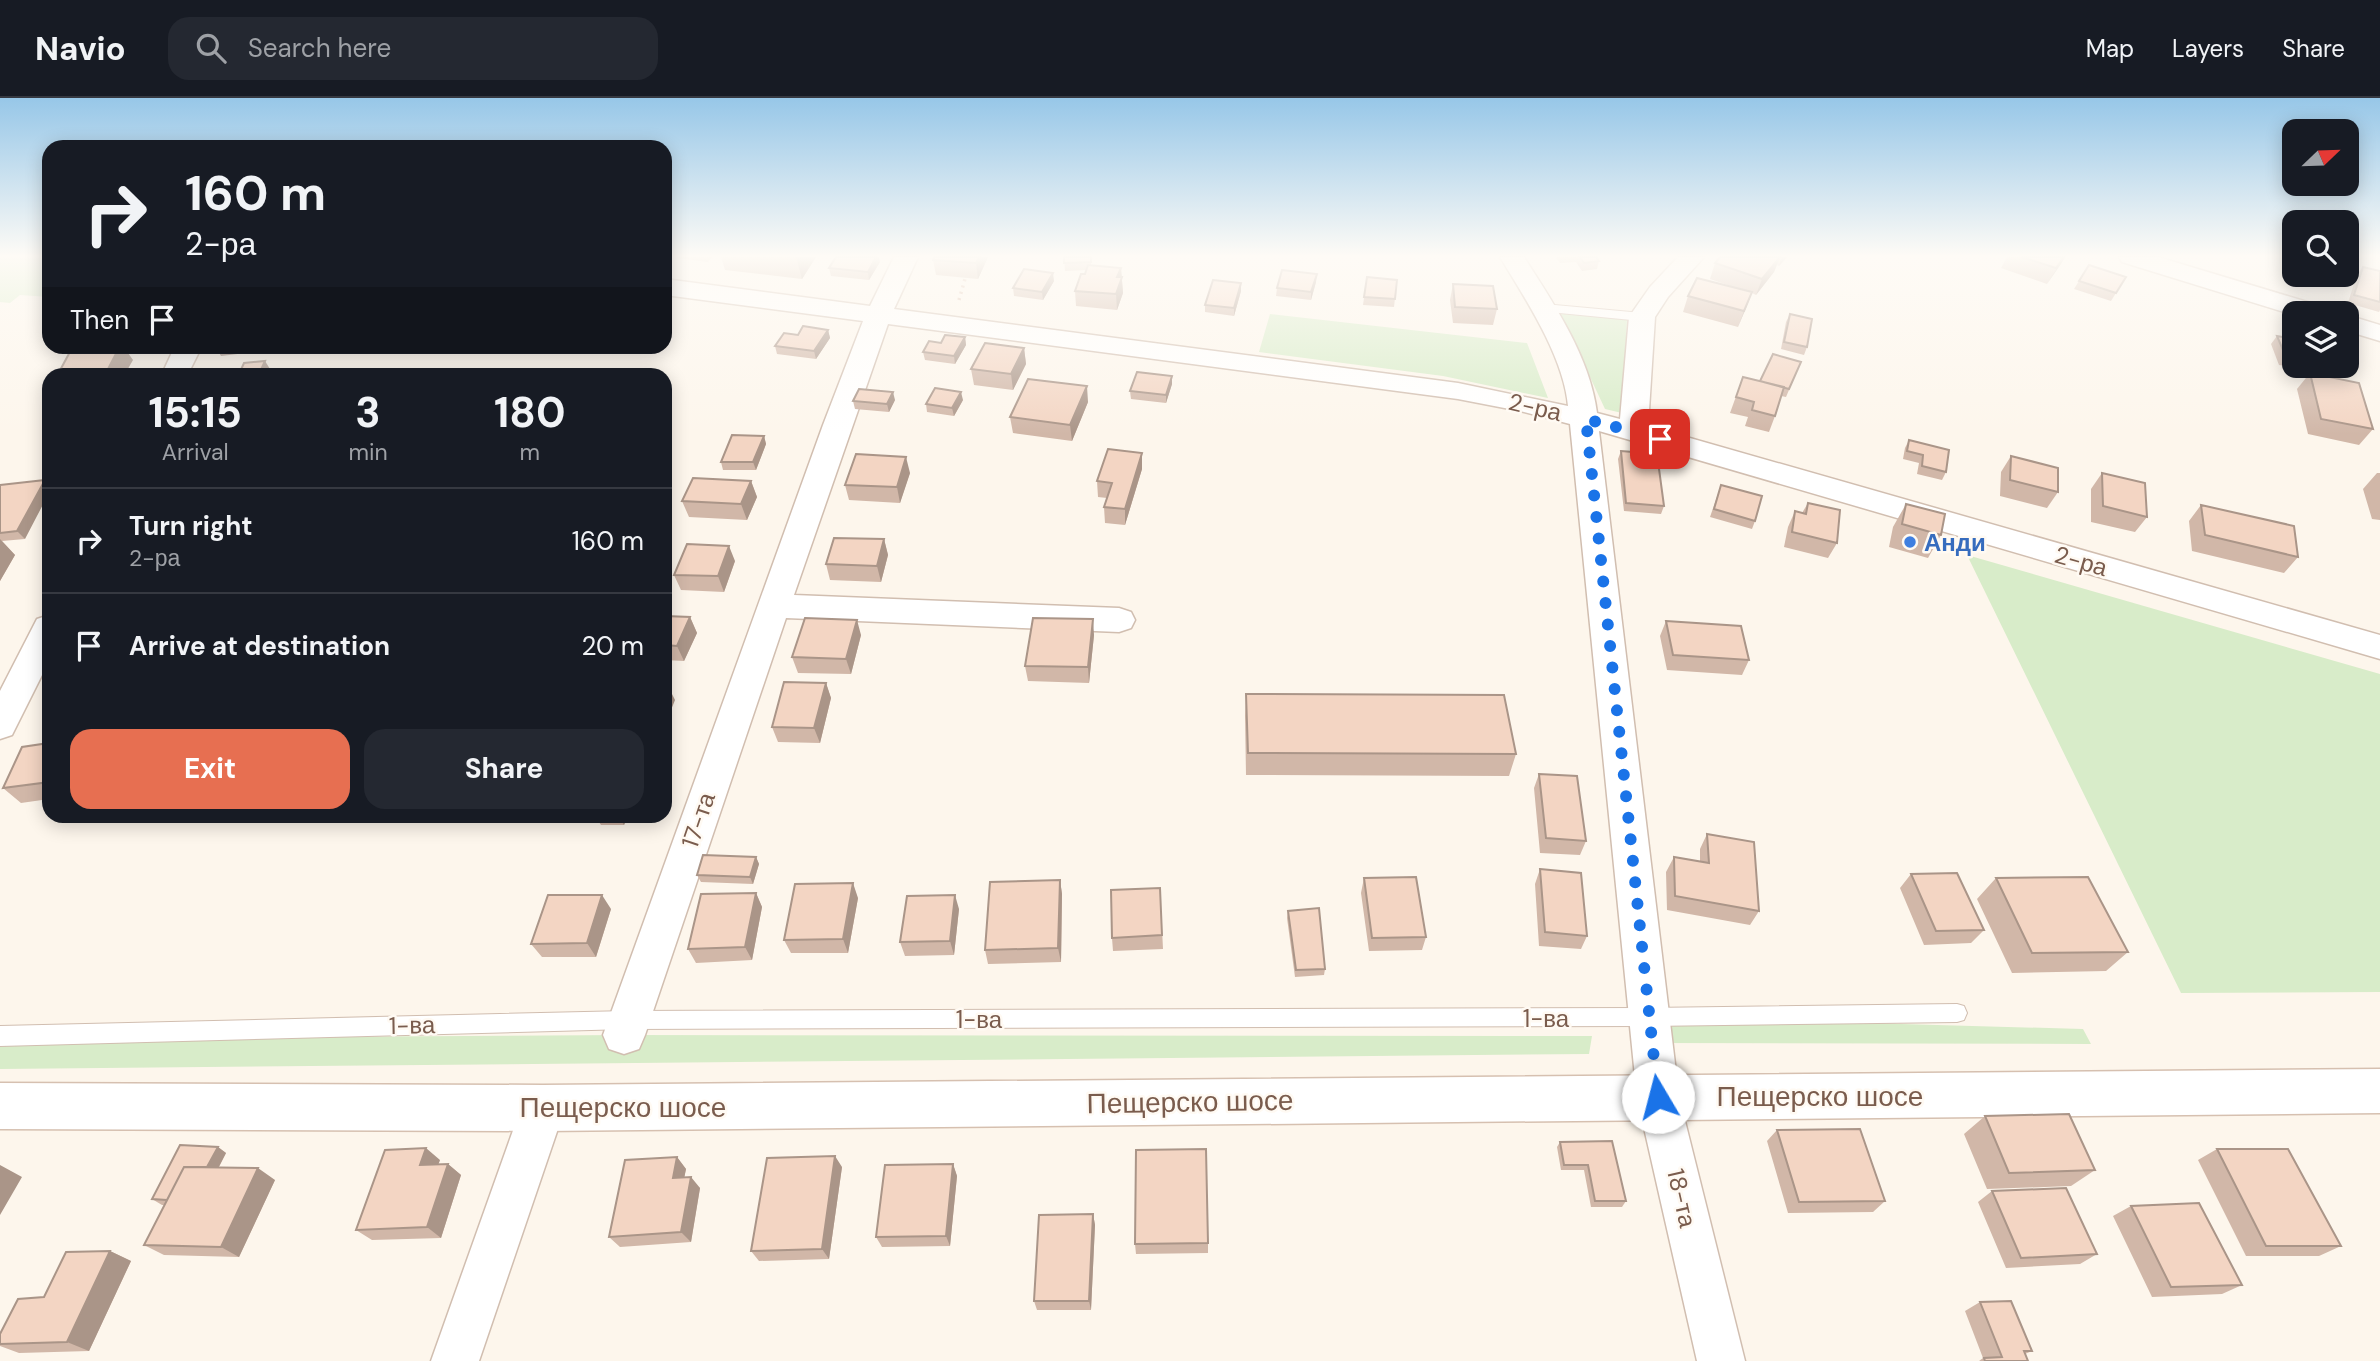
<!DOCTYPE html>
<html lang="en">
<head>
<meta charset="utf-8">
<style>
	:root { --surface:#171b24; --page:#242831; --text:#f1f3f6; --muted:#9ea1a6; --line:#363941; --accent:#e76f51 }
	body { margin:0; font-family:"DM Sans",sans-serif; background:var(--page); color:var(--text); height:100vh; display:flex; flex-direction:column; font-size:26px; white-space:nowrap }
	* { box-sizing:border-box; margin:0 }
	p { font-size:23px; color:var(--muted) }
	.icon { flex:none; width:38px; height:38px; fill:none; stroke:currentColor; stroke-width:2; stroke-linecap:round; stroke-linejoin:round }
	.map { position:relative; flex:1; overflow:hidden }
	.sheet { position:absolute; left:42px; top:270px; width:630px; height:455px; display:flex; flex-direction:column; background:var(--surface); border-radius:21px; box-shadow:0 4px 18px #0003 }
	.sheet>* { flex:none }
	.top-card { position:absolute; left:42px; top:42px; width:630px; height:214px; border-radius:21px; box-shadow:0 4px 18px #0003; background:#171b24; color:var(--text); overflow:hidden }
	.needle { width:46px; rotate:67deg }
	.fabs { position:absolute; left:2282px; top:21px; display:grid; gap:14px }
	.fabs a { display:grid; place-items:center; width:77px; height:77px; border-radius:14px; background:var(--surface); box-shadow:0 4px 18px #0003; font-size:35px }
	.pin { position:absolute; display:grid; place-items:center; width:60px; height:60px; color:#fff; margin:-30px; border-radius:14px; box-shadow:0 4px 10px #0006 }
	.me { position:absolute; width:77px; margin:-38px; rotate:352deg; stroke-linejoin:round; filter:drop-shadow(0 0 5px #0008) }
	.turn { display:flex; align-items:center; gap:24px; height:147px; padding:0 28px; font-size:32px }
	.turn .icon { width:91px; height:91px; stroke-width:2.5 }
	.turn b { display:block; font-size:49px; line-height:60px }
	.then { display:flex; align-items:center; height:66px; padding:0 28px; background:#0003; gap:14px; font-size:26px }
	.eta { display:flex; justify-content:space-evenly; align-items:center; height:119px; text-align:center }
	.eta b { font-size:42px; font-weight:700; line-height:49px }
	.cta { display:flex; gap:14px; margin-top:auto; padding:14px 28px }
	.cta a { flex:1; height:80px; border-radius:21px; background:var(--accent); color:#fff; font-size:28px; font-weight:700; line-height:80px; text-align:center }
	.cta a+a { background:var(--page); color:var(--text) }
	ul { padding:0; list-style:none }
	li { display:flex; align-items:center; gap:21px; height:105px; padding:0 28px; border-top:2px solid var(--line) }
	li div { flex:1 }
	li b { display:block; font-size:26px }
	li em { font-style:normal }
	header { display:flex; align-items:center; gap:42px; box-sizing:border-box; height:98px; padding:0 35px; background:var(--surface); border-bottom:2px solid var(--line) }
	header strong { font-size:33px }
	nav { display:flex; gap:38px; margin-inline-start:auto; font-size:24px }
	.search { width:490px; height:63px; background:var(--page); display:flex; align-items:center; gap:18px; box-sizing:border-box; padding:0 24px; border-radius:21px; color:var(--muted); font-size:26px }
	.map>svg:first-child { display:block }
</style>
</head>
<body>
<header>
<strong>Navio</strong>
<div class="search"><svg class="icon" aria-label="search" viewBox="0 0 24 24"><circle cx="10" cy="10" r="6"/><path d="M15 15l6 6"/></svg>Search here</div>
<nav><a>Map</a><a>Layers</a><a>Share</a></nav>
</header>
<div class="map">
<svg width="2380" height="1263" viewBox="0 0 2380 1263">
	<rect width="100%" height="100%" fill="#fdf6ec"/>
	<path fill="#d8ecc9" d="M0 159H49V199L20 197 10 205 0 204Z
		M1560 215 1627 222 1622 315 1605 311Z
		M1270 216 1527 245 1548 300 1443 278 1259 254Z
		M1967 457 2380 576V894L2181 895Z
		M1648 919 2083 931 2091 946 1651 945Z
		M624 937 1592 938 1589 956 0 971V941Z"/>
	<g fill="none" stroke-linecap="round" stroke-linejoin="round">
		<defs>
			<path id="lane" d="M1544 206 1642 215 1649 219 1642 223 1539 213 1538 210Z
				M1957 906 1964 908 1967 915 1964 922 1957 924 1648 928 628 931 0 948V928L628 913 1648 910Z"/>
			<path id="street" d="M894 159H918L894 211 1458 285 1568 308C1564 259 1525 200 1500 159H1524C1554 206 1590 259 1597 315L1620 321 1629 219 1650 189 1678 159H1704L1668 199 1655 219 1648 328 2380 537V561L1599 333 1679 999 1745 1263H1697L1637 999 1570 326 1520 313 1458 301 888 226 794 497 1119 510 1131 514 1135 522 1131 530 1119 534 786 520 645 937 639 951 624 956 609 951 603 937 823 327 863 223 665 197V181L870 208Z
				M2119 159H2158L2324 209 2328 215 2294 217 2122 164Z
				M2347 217 2380 227V243L2347 233Z
				M175 248H202L188 276H162Z
				M49 517V563L12 637 0 641V593L37 521Z
				M543 989 558 995 565 1010 479 1263H431L521 1010 528 995Z"/>
			<path id="secondary" d="M2380 971V1015L543 1033 0 1031V985L543 987Z"/>
		</defs>
		<use href="#lane" stroke="#d1beb0" stroke-width="2"/>
		<use href="#street" stroke="#d1beb0" stroke-width="3"/>
		<use href="#secondary" stroke="#d6c0b0" stroke-width="3"/>
		<path stroke="#d9b8a5" stroke-width="3.5" stroke-dasharray="2 4.5" stroke-linecap="butt" d="M959 202 965 181"/>
		<use href="#lane" fill="#fff" fill-rule="evenodd"/>
		<use href="#street" fill="#fff" fill-rule="evenodd"/>
		<use href="#secondary" fill="#fff" fill-rule="evenodd"/>
	</g>
	<path fill="#d1b7a8" d="M677 159H712L708 164 677 160Z
		M721 159H816L802 181 725 172Z
		M988 159 978 181 936 177 933 162Z
		M1064 159 1091 164V167L1121 170 1123 195 1117 212 1076 208 1075 193 1087 172 1065 173Z
		M1556 159H1596L1599 163 1597 171 1582 173 1576 164 1560 165Z
		M1720 159H1787L1779 168 1777 167 1774 174 1756 197 1752 195 1738 229 1683 214 1688 198 1739 191 1710 181 1715 165Z
		M2007 159H2065L2047 186 2001 170Z
		M2284 159H2294V177H2328L2329 181 2323 189 2288 183 2282 163Z
		M880 164 869 182 831 178 829 170Z
		M2089 167 2126 179 2111 203 2074 191Z
		M2363 169 2380 173V212L2379 214 2348 205 2357 176Z
		M1367 179 1397 182 1394 209 1363 207Z
		M1054 183 1043 202 1014 198 1013 190Z
		M1316 184 1311 202 1276 198 1277 190Z
		M1241 185V193L1234 218 1205 214V207Z
		M1453 186 1497 211 1493 227 1453 225 1450 202Z
		M1790 216 1807 249 1804 257 1781 251 1786 224Z
		M828 232 830 240 816 261 777 256 775 248 798 237Z
		M2277 238 2294 241V268H2321L2317 272 2279 267 2271 246Z
		M965 239 966 247 955 266 925 262 923 254 941 245Z
		M1024 250 1026 266 1013 292 974 287 971 271Z
		M1801 264 1786 299 1781 298 1775 318 1769 334 1745 328 1748 319 1730 315 1743 279 1760 283Z
		M2310 275 2373 331 2359 347 2308 336 2297 291Z
		M1172 278V286L1166 305 1131 301 1130 293Z
		M895 302 889 314 855 311 853 303Z
		M963 302 954 318 927 314 926 306Z
		M1088 304 1072 343 1013 335 1010 319Z
		M764 338 766 346 756 372H723L721 364Z
		M1909 342 1946 374 1942 382 1917 376 1919 365 1903 361 1905 350Z
		M1621 353 1664 408 1661 416 1624 413 1618 361Z
		M1142 355V371L1125 427 1105 425 1104 409 1107 400 1098 399 1097 383Z
		M2011 358 2058 394 2047 410 2000 398 2001 374Z
		M910 375 900 405 849 402 845 387Z
		M2102 375 2147 419 2135 434 2091 424V391Z
		M2377 375H2380V422L2372 421 2363 391Z
		M751 383 757 399 747 422 689 419 682 403Z
		M0 387 25 441 2 443 15 457 0 483Z
		M1721 387 1755 423 1752 431 1710 419Z
		M1808 405 1837 445 1828 460 1784 449 1788 429 1795 413 1802 415Z
		M1906 406 1941 437 1928 460 1889 449 1893 429Z
		M2201 407 2298 459 2284 475 2192 453 2189 423Z
		M884 441 888 457 881 484 830 482 826 466Z
		M735 463 724 494 681 492 674 477Z
		M665 518 690 519 697 535 684 563 665 562Z
		M1666 523 1749 562 1742 577 1667 572 1660 538Z
		M861 537 851 576 798 575 792 559Z
		M1094 537 1089 585 1028 583 1025 568Z
		M826 585 831 600 820 645 778 644 772 629Z
		M1246 596 1516 656 1509 678 1246 677 1245 618Z
		M49 645V701L21 705 3 690Z
		M1539 676 1586 743 1580 757 1540 755 1534 690Z
		M595 718H628L624 727H601Z
		M1707 736 1759 813 1750 827 1667 812 1666 774 1674 759 1700 764V751Z
		M756 759 759 766 753 786 701 784 697 777Z
		M1540 771 1587 838 1581 851 1539 848 1535 786Z
		M1911 776 1984 832 1971 845 1924 847 1900 790Z
		M1364 780 1426 839 1422 852 1369 853 1361 795Z
		M1996 780 2128 854 2106 873 2012 875 1977 801Z
		M1060 782 1062 796 1061 864 988 866 985 852Z
		M1160 790 1163 851 1113 853 1112 840Z
		M756 795 762 809 752 862 696 865 688 851Z
		M858 800 848 855H791L784 842Z
		M611 811 596 859H542L531 846Z
		M959 811 954 857 905 858 900 844Z
		M1288 813 1325 871 1324 877 1295 879 1287 820Z
		M1985 1018 2095 1072 2071 1088 1987 1091 1964 1036Z
		M1777 1032 1885 1103 1873 1114 1788 1115 1767 1043Z
		M1612 1043 1626 1103 1622 1109H1591L1584 1072H1561L1557 1049 1560 1044Z
		M218 1049 226 1055 219 1069 275 1082 239 1159 164 1157 144 1147 165 1107H162L152 1101Z
		M2217 1051 2341 1148 2319 1158H2246L2198 1062Z
		M677 1059 686 1071 684 1080 700 1090 691 1144 620 1149 609 1139Z
		M440 1062 438 1066H448L461 1077 441 1140 372 1142 356 1132Z
		M953 1066 957 1078 950 1148 882 1149 876 1139Z
		M842 1069 829 1161 759 1163 751 1153Z
		M1992 1093 2097 1156 2080 1166 2006 1170 1978 1104Z
		M2131 1108 2242 1187 2222 1196 2152 1199 2113 1118Z
		M1093 1116 1095 1127 1091 1212H1037L1034 1203Z
		M1208 1145V1155L1136 1156 1135 1146Z
		M110 1153 131 1163 89 1253 19 1255 0 1248V1236L44 1199Z
		M1980 1204 2032 1253 2025 1256 2028 1263H1979L1983 1260 1965 1213Z"/>
	<path fill="#aa9588" d="M796 159H816L802 181Z
		M876 159H879L880 164 869 182 868 174Z
		M979 159H988L978 181 976 165Z
		M1780 159 1774 174 1756 197 1762 181Z
		M1782 159H1787L1779 168Z
		M2064 159H2065L2061 166 2047 186Z
		M1121 170 1123 195 1117 212 1116 196 1117 179Z
		M1053 175 1054 183 1043 202 1042 194Z
		M1317 176 1316 184 1311 202V194Z
		M1241 185V193L1234 218V210Z
		M1752 194 1746 210 1738 229 1744 213Z
		M828 232 830 240 816 261 814 253Z
		M965 239 966 247 955 266 954 258Z
		M120 248H123L133 262 125 276H72Z
		M215 248H273L271 252 221 258Z
		M1024 250 1026 266 1013 292 1011 276Z
		M265 263 270 271 268 276H259Z
		M1172 278V286L1166 305V297Z
		M1087 288 1088 304 1072 343 1070 327Z
		M893 294 895 302 889 314 887 306Z
		M961 294 963 302 954 318 952 310Z
		M764 338 766 346 756 372 753 364Z
		M1142 355V371L1125 427V411Z
		M906 359 910 375 900 405 897 389Z
		M45 382 49 387V395L25 441 17 433Z
		M751 383 757 399 747 422 741 406Z
		M0 441 15 457 0 483Z
		M884 441 888 457 881 484 877 468Z
		M729 448 735 463 724 494 718 478Z
		M690 519 697 535 684 563 677 548Z
		M1093 521 1094 537 1089 585 1088 569Z
		M857 522 861 537 851 576 846 561Z
		M826 585 831 600 820 645 814 630Z
		M667 586 675 602 665 627V593Z
		M618 718H628L624 727Z
		M756 759 759 766 753 786 750 779Z
		M1060 782 1062 796 1061 864 1058 850Z
		M853 785 858 800 848 855 843 841Z
		M756 795 762 809 752 862 745 849Z
		M602 797 611 811 596 859 587 845Z
		M955 797 959 811 954 857 950 843Z
		M218 1049 226 1055 213 1080 204 1074Z
		M426 1050 440 1062 434 1078 420 1067Z
		M835 1058 842 1069 829 1161 822 1151Z
		M677 1059 686 1071 682 1091 673 1080Z
		M448 1066 461 1077 441 1140 427 1129Z
		M953 1066 957 1078 950 1148 946 1138Z
		M0 1067 22 1079 0 1117Z
		M258 1070 275 1082 239 1159 221 1149Z
		M691 1079 700 1090 691 1144 681 1134Z
		M1093 1116 1095 1127 1091 1212 1089 1203Z
		M110 1153 131 1163 89 1253 67 1244Z"/>
	<path fill="#f3d5c3" stroke="#aa9588" stroke-width="2" d="M836 159H876L868 174 829 170Z
		M934 159H979L976 165 933 162Z
		M1064 159H1091V164L1064 165Z
		M1580 159H1596L1599 163 1584 165Z
		M1720 159H1780L1762 181 1715 165Z
		M2022 159H2064L2056 170Z
		M2288 159H2294V175H2293Z
		M1088 167 1121 170 1117 179H1122L1116 196 1075 193 1081 176H1085Z
		M2089 167 2126 179 2116 195 2079 183Z
		M2363 169 2380 173V204L2354 197Z
		M1024 171 1053 175 1042 194 1013 190Z
		M1282 172 1317 176 1311 194 1277 190Z
		M2303 177H2328L2329 181Z
		M1367 179 1397 182 1395 201 1364 199Z
		M1697 180 1752 194 1744 213 1688 198Z
		M1213 182 1241 185 1234 210 1205 207Z
		M1453 186 1493 188 1497 211 1455 209Z
		M1790 216 1812 221 1807 249 1784 244Z
		M803 228 828 232 814 253 775 248 784 235 798 237Z
		M945 237 965 239 954 258 923 254 929 243 941 245Z
		M2277 238 2294 241V260L2286 259Z
		M985 245 1024 250 1011 276 971 271Z
		M98 248H120L107 273 72 276H58L71 252Z
		M1773 256 1801 264 1789 291 1760 283Z
		M265 263 259 276H239L244 265Z
		M1137 274 1172 278 1166 297 1130 293Z
		M2310 275 2359 285 2373 331 2321 321Z
		M1743 279 1784 289 1775 318 1752 312 1754 304 1736 299Z
		M1028 281 1087 288 1070 327 1010 319Z
		M935 290 961 294 952 310 926 306Z
		M859 291 893 294 887 306 853 303Z
		M732 337 764 338 753 364H721Z
		M1909 342 1949 352 1946 374 1922 368 1923 357 1907 353Z
		M1108 351 1142 355 1125 411 1104 409 1112 385 1097 383Z
		M1621 353 1657 356 1664 408 1626 405Z
		M856 356 906 359 897 389 845 387Z
		M2011 358 2058 370V394L2010 382Z
		M2102 375 2145 385 2147 419 2103 408Z
		M693 380 751 383 741 406 682 403Z
		M45 382 17 433 0 435V387Z
		M1721 387 1762 398 1755 423 1714 411Z
		M1808 405 1840 412 1837 445 1792 434 1795 413 1806 416Z
		M1906 406 1945 416 1941 437 1902 426Z
		M2201 407 2294 428 2298 459 2205 437Z
		M834 440 884 441 877 468 826 466Z
		M687 446 729 448 718 478 674 477Z
		M665 518 690 519 677 548 665 547Z
		M805 520 857 522 846 561 792 559Z
		M1033 520 1093 521 1088 569 1025 568Z
		M1666 523 1741 528 1749 562 1673 557Z
		M784 584 826 585 814 630 772 629Z
		M1246 596 1504 597 1516 656 1248 655Z
		M49 645V684L3 690 22 649Z
		M1539 676 1577 678 1586 743 1546 740Z
		M1707 736 1754 744 1759 813 1675 798 1674 759 1709 765Z
		M703 757 756 759 750 779 697 777Z
		M1540 771 1581 775 1587 838 1545 834Z
		M1957 775 1984 832 1936 833 1911 776Z
		M1416 779 1426 839 1372 840 1364 780Z
		M2088 779 2128 854 2032 855 1996 780Z
		M1060 782 1058 850 985 852 990 784Z
		M853 785 843 841 784 842 795 786Z
		M1160 790 1162 837 1112 840 1111 792Z
		M756 795 745 849 688 851 701 796Z
		M548 797H602L587 845 531 846Z
		M955 797 950 843 900 844 907 798Z
		M1319 810 1325 871 1296 872 1288 813Z
		M2069 1016 2095 1072 2009 1075 1985 1018Z
		M1860 1031 1885 1103 1799 1104 1777 1032Z
		M1612 1043 1626 1103H1595L1588 1067H1564L1560 1044Z
		M180 1047 218 1049 207 1069H184L167 1102 152 1101Z
		M426 1050 420 1067 448 1066 427 1129 356 1132 385 1052Z
		M1206 1051 1208 1145 1135 1146 1136 1052Z
		M2217 1051H2288L2341 1148H2266Z
		M835 1058 822 1151 751 1153 767 1060Z
		M677 1059 673 1080 691 1079 681 1134 609 1139 625 1062Z
		M953 1066 946 1138 876 1139 885 1067Z
		M184 1069 258 1070 221 1149 144 1147Z
		M2066 1090 2097 1156 2021 1160 1992 1093Z
		M2199 1105 2242 1187 2171 1189 2131 1108Z
		M1093 1116 1089 1203H1034L1039 1117Z
		M110 1153 67 1244 0 1246V1236L18 1201 44 1199 66 1154Z
		M2011 1203 2032 1253H2024L2028 1263H1985L1984 1260 2002 1259 1980 1204Z"/>
	<linearGradient id="sky" x2="0" y2="1"><stop stop-color="#97c7e8"/><stop offset="0.47" stop-color="#fefbf6"/><stop offset="1" stop-color="#fefbf6" stop-opacity="0"/></linearGradient>
	<rect width="2380" height="336" fill="url(#sky)"/>
	<g fill="none" stroke-linecap="round" stroke-linejoin="round">
		<path stroke="#1a73e8" stroke-width="12" stroke-dasharray="0 21.6" d="M1658 999 1586 321 1660 341"/>
	</g>
	<circle fill="#3f7fe0" stroke="#fffaf3" stroke-width="2.5" cx="1910" cy="444" r="7"/>
	<g text-anchor="middle" dominant-baseline="central" stroke-width="5" stroke-linejoin="round" paint-order="stroke">
		<g font-size="24" fill="#7a5c4d" stroke="#fffaf3">
			<text transform="translate(1535 309) rotate(13)">2-ра</text>
			<text transform="translate(2081 463) rotate(16)">2-ра</text>
			<text transform="translate(698 722) rotate(-71)">17-та</text>
			<text x="1546" y="920">1-ва</text>
			<text x="979" y="921">1-ва</text>
			<text transform="translate(412 927) rotate(-1)">1-ва</text>
			<text transform="translate(1682 1100) rotate(77)">18-та</text>
		</g>
		<g font-size="24" font-weight="bold" fill="#366cbe" stroke="#fffaf3" text-anchor="start">
			<text x="1924" y="444">Анди</text>
		</g>
		<g font-size="28" fill="#7a5c4d" stroke="#fffaf3">
			<text x="1820" y="998">Пещерско шосе</text>
			<text transform="translate(1190 1004) rotate(-1)">Пещерско шосе</text>
			<text x="623" y="1009">Пещерско шосе</text>
		</g>
	</g>
</svg>
<div class="fabs">
<a><svg class="needle" viewBox="-14 -14 28 28"><path d="M0-13l5 13h-10z" fill="#e53935"/><path d="M0 13l5-13h-10z" fill="#9ea1a6"/></svg></a>
<a><svg class="icon" aria-label="search" viewBox="0 0 24 24"><circle cx="10" cy="10" r="6"/><path d="M15 15l6 6"/></svg></a>
<a><svg class="icon" aria-label="layers" viewBox="0 0 24 24"><path d="M12 4l9 5-9 5-9-5zM3 14l9 5 9-5"/></svg></a>
</div>
<div class="pin" style="left:1660px;top:341px;background:#d93025"><svg class="icon" aria-label="arrive" viewBox="0 0 24 24"><path d="M6 21V4h12l-3 4 3 4H6"/></svg></div>
<svg class="me" style="left:1658px;top:999px" viewBox="-20 -20 40 40"><circle r="19" fill="#fff"/><path d="M0-13L10 11 0 6-10 11z" fill="#1a73e8"/></svg>
<div class="top-card">
<div class="turn"><svg class="icon" aria-label="right" viewBox="0 0 24 24"><path d="M7 20v-9h11M14 6l5 5-5 5"/></svg><div><b>160 m</b>2-ра</div></div>
<div class="then">Then<svg class="icon" aria-label="arrive" viewBox="0 0 24 24"><path d="M6 21V4h12l-3 4 3 4H6"/></svg></div>
</div>
<section class="sheet">
<div class="eta">
<div><b>15:15</b><p>Arrival</p></div>
<div><b>3</b><p>min</p></div>
<div><b>180</b><p>m</p></div>
</div>
<ul>
<li><svg class="icon" aria-label="right" viewBox="0 0 24 24"><path d="M7 20v-9h11M14 6l5 5-5 5"/></svg><div><b>Turn right</b><p>2-ра</p></div><em>160 m</em></li>
<li><svg class="icon" aria-label="arrive" viewBox="0 0 24 24"><path d="M6 21V4h12l-3 4 3 4H6"/></svg><div><b>Arrive at destination</b></div><em>20 m</em></li>
</ul>
<div class="cta"><a>Exit</a><a>Share</a></div>
</section>
</div>
</body>
</html>
